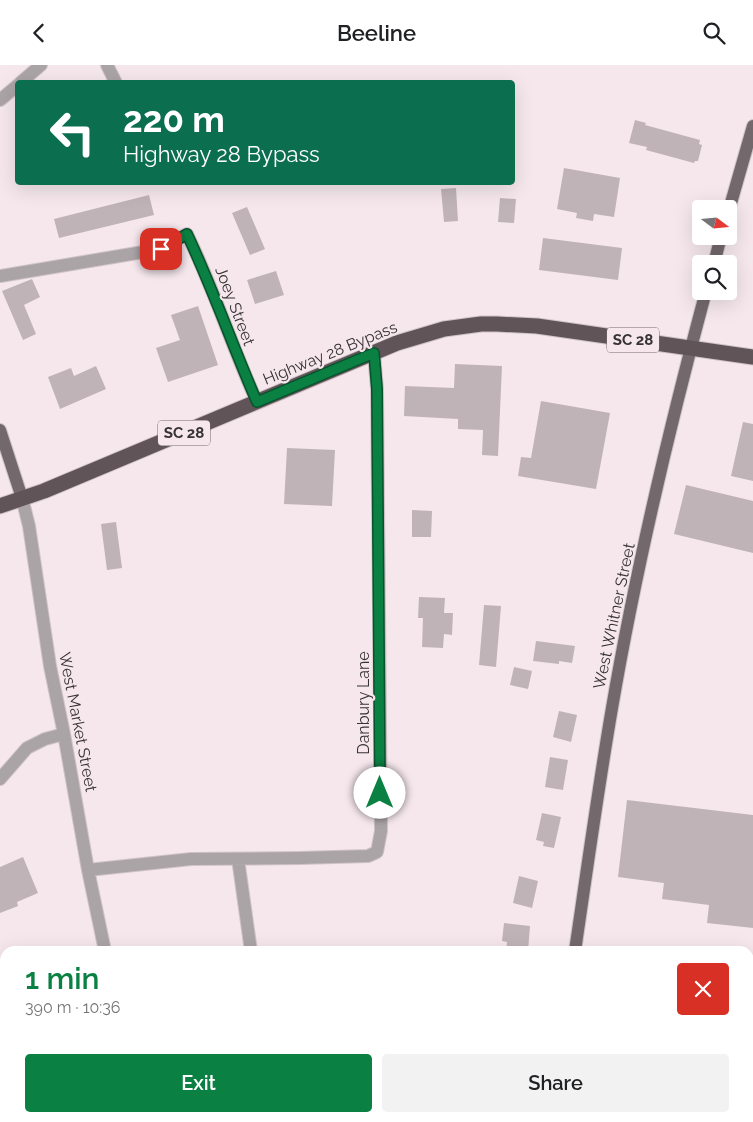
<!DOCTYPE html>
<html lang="en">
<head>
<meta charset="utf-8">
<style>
	:root { --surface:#fff; --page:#f2f2f2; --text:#202124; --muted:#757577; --accent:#0b8043 }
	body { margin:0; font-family:Raleway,sans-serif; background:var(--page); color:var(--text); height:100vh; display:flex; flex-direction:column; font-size:19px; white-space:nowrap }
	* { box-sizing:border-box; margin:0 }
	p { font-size:16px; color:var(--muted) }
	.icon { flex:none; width:28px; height:28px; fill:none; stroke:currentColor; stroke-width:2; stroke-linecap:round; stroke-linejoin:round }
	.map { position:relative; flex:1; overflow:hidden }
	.drawer { position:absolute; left:0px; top:881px; width:754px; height:176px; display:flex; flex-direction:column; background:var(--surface); border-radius:15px 15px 0 0; box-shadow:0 5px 20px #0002 }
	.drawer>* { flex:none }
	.banner { position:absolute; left:15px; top:15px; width:500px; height:105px; border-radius:5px; box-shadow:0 5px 20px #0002; background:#0b6e4f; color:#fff; overflow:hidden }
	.needle { width:32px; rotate:106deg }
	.buttons { position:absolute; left:692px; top:135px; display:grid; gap:10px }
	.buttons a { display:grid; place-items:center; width:45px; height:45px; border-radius:5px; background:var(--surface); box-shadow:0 5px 20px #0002; font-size:25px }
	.pin { position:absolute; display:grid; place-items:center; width:42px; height:42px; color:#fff; margin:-21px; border-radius:10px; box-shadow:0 2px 8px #0006 }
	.me { position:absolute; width:55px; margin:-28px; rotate:0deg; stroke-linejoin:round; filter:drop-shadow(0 0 4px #0008) }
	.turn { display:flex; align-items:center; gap:18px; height:105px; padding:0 25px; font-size:22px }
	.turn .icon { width:65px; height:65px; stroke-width:2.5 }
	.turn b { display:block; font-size:35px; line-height:42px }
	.round { display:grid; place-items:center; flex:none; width:52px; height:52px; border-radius:5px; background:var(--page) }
	.headline { display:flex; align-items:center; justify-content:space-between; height:85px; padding:0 25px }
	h1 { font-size:30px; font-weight:600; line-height:38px; color:var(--accent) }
	.action { display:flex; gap:10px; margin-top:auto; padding:10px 25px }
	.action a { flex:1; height:58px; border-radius:5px; background:var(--accent); color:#fff; font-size:20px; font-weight:600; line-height:58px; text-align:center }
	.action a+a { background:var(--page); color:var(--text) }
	header { display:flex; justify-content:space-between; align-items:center; height:65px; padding:0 25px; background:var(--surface); font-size:22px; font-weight:600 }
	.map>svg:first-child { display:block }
</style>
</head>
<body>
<header><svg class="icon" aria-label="back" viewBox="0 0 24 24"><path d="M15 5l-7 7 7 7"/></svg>Beeline<svg class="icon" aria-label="search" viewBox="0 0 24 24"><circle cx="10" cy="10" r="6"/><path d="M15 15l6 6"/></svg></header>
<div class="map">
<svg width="753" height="1057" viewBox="0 0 753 1057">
	<rect width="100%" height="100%" fill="#f5e7ec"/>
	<path fill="#c0b3b8" d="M635 55 646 58 645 60 700 75 699 79 702 80 698 96H695L694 98 646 85 647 82 629 78Z
		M564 103 620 113 614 152 594 149 593 156 576 153 577 148 557 144Z
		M456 123 458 156 444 157 441 124Z
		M149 130 154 150 59 173 54 154Z
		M500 133 516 134 514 158 498 157Z
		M247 142 265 184 250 190 232 148Z
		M543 173 622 183 618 215 539 205Z
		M276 206 284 230 255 239 247 215Z
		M32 214 40 232 24 240 36 269 23 275 2 226Z
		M198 241 218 300 168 317 156 283 180 275 171 250Z
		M455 299 502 301 498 391 482 390 483 365 458 364V354L404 351 405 321 454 323Z
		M96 301 106 324 60 344 48 312 71 303 74 311Z
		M541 336 610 348 596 424 518 411 521 392 531 393Z
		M743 357 753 359V416L731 411Z
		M287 383 335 385 332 441 284 439Z
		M686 420 753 436V488L674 469Z
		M412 445 432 446 431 472H412Z
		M116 457 122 503 107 505 101 459Z
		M419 532 445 533 444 548H453L452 570 444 569 443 583 422 582 423 553H418Z
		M484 540 501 541 496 602 479 600Z
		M536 576 575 581 572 598 559 596V599L533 596Z
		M514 602 532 606 528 624 510 620Z
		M559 646 577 650 571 677 553 672Z
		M550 692 568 695 563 725 545 722Z
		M627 735 753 750V863L707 858 709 840 662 834 664 818 618 812Z
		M542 748 561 752 554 783 543 781 544 777 536 775Z
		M23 792 38 828 17 837 18 841 0 848V802Z
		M519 811 538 816 532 843 513 838Z
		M504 858 530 861 528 886H506L507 877 502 876Z"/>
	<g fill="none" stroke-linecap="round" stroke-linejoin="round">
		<defs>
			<path id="minor" d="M107 0 116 18
				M20 18 41 0
				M0 35 18 20
				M0 211 161 184 187 169C214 224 232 282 257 337
				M22 433 29 461 50 601 64 669 88 805 105 886
				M0 714 27 683 45 674 64 669
				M238 794 251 886
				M88 805 191 794 300 793 368 791 377 787 381 766 377 324 374 288
				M135 1052V1057
				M281 1052V1057"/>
			<path id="major" d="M729 145 753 61
				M714 199 721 171
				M0 365 22 433
				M575 886C587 805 598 724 612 643 636 503 669 364 706 226
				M552 1057V1052"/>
			<path id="highway" d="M0 441 44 426 397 278 444 264 481 259H497L537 261 753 292"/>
		</defs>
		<use href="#minor" stroke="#cfc3c7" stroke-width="14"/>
		<use href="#major" stroke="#cfc3c7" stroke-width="14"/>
		<use href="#highway" stroke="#cfc3c7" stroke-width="17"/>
		<use href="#minor" stroke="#aaa4a6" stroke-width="12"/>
		<use href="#major" stroke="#73696d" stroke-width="12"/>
		<use href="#highway" stroke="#605458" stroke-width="15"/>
	</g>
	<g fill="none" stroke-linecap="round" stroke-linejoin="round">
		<defs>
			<path id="route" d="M161 184 187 169C213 224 233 282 257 337L374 288 377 324 380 728"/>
		</defs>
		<use href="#route" stroke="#07532c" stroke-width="12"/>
		<use href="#route" stroke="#0b8043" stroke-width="9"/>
	</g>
	<g text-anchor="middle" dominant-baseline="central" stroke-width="4.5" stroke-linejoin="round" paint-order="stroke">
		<g fill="#f5e7ec" stroke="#70686b" stroke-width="1">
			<rect x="607" y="262.5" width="52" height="25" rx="4"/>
			<rect x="158" y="355.5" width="52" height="25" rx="4"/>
		</g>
		<g font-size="15" font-weight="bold" fill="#373234">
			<text x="633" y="275">SC 28</text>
			<text x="184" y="368">SC 28</text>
		</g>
		<g font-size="16" fill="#373234" stroke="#f5e7ec">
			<text transform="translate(235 241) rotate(69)">Joey Street</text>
			<text transform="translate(330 288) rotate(-22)">Highway 28 Bypass</text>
			<text transform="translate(614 551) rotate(-78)">West Whitner Street</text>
			<text transform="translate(363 638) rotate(-90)">Danbury Lane</text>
			<text transform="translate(78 657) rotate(79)">West Market Street</text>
		</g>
	</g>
</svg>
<div class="buttons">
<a><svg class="needle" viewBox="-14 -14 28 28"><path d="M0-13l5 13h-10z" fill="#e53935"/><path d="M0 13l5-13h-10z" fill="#757577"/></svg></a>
<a><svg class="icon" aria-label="search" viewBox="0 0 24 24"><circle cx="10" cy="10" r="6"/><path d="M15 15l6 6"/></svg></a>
</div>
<div class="pin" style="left:161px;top:184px;background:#d93025"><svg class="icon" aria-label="arrive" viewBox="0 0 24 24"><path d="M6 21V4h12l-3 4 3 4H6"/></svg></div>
<svg class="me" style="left:380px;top:728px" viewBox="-20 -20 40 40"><circle r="19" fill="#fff"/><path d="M0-13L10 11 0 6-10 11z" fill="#0b8043"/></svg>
<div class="banner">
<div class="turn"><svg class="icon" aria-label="left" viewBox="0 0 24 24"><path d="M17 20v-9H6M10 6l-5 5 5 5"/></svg><div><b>220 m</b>Highway 28 Bypass</div></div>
</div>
<section class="drawer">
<div class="headline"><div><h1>1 min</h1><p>390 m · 10:36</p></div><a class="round" style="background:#d93025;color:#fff"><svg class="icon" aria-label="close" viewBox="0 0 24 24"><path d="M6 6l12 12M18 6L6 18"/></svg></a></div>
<div class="action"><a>Exit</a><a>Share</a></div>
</section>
</div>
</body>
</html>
